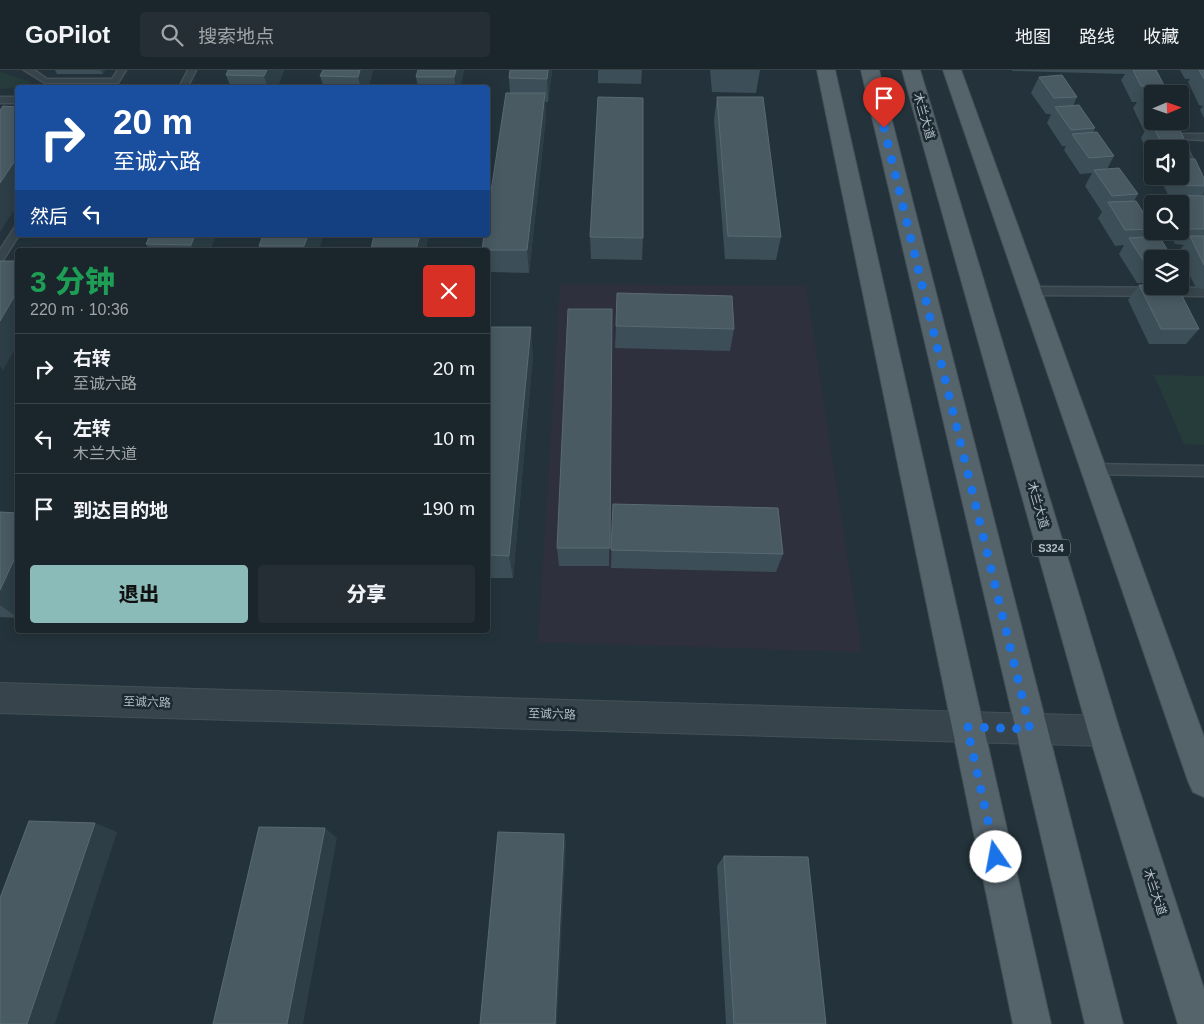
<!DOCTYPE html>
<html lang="zh">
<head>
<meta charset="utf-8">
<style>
	:root { --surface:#1b262c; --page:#242e34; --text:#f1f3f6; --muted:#a0a5a9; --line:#394348; --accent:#8bbbb9 }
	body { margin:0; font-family:Helvetica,"Noto Sans SC",sans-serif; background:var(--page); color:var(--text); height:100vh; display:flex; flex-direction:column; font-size:19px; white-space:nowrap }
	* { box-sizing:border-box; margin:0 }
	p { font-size:16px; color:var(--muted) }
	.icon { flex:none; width:28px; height:28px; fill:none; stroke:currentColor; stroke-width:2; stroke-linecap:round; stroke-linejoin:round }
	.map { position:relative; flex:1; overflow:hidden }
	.panel { position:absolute; left:15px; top:178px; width:475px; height:385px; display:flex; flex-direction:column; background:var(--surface); border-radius:5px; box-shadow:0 2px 12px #0003,0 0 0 1px var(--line) }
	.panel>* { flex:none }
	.hud { position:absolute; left:15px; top:15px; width:475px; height:152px; border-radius:5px; box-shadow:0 2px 12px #0003,0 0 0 1px var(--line); background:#1a4fa0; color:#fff; overflow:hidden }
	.needle { width:32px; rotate:88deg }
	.fabs { position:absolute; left:1144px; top:15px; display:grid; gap:10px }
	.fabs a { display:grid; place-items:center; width:45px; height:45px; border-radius:5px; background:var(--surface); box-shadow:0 2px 12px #0003,0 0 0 1px var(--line); font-size:25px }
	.pin { position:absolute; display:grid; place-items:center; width:42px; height:42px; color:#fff; margin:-51px -21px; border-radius:50% 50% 50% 0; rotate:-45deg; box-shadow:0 0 5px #0007 }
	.pin .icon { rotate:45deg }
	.me { position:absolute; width:55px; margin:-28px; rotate:348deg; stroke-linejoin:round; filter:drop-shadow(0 0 4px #0008) }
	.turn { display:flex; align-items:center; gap:18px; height:105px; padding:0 15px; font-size:22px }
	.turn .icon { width:65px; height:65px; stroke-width:2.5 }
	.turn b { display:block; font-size:35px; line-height:42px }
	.then { display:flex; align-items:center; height:48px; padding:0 15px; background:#0003; gap:10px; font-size:19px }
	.round { display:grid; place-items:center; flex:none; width:52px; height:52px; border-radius:5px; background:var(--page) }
	.head { display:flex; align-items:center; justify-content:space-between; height:85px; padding:0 15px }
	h1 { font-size:30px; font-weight:800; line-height:38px; color:#1e9e55 }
	.cta { display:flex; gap:10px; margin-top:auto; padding:10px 15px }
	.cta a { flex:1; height:58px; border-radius:5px; background:var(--accent); color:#111; font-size:20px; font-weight:800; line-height:58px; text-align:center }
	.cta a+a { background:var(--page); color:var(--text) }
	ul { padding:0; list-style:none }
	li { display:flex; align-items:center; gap:15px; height:70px; padding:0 15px; border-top:1px solid var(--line) }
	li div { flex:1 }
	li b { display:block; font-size:19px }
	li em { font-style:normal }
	header { display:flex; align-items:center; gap:30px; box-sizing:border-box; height:70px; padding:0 25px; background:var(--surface); border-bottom:1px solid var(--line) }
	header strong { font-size:24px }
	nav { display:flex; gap:28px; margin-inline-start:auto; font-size:18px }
	.search { width:350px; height:45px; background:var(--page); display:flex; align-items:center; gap:12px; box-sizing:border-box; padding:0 18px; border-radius:5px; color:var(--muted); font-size:19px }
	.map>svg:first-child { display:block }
</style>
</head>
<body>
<header>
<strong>GoPilot</strong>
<div class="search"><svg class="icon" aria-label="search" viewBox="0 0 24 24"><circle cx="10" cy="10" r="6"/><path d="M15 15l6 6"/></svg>搜索地点</div>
<nav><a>地图</a><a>路线</a><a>收藏</a></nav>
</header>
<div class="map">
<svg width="1204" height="954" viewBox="0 0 1204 954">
	<rect width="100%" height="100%" fill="#24333b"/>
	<path fill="#2f303d" d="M560 214 806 216 862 582 538 572Z"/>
	<path fill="#263c3a" d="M0 2 31 12 28 17 0 19Z
		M1154 305 1204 306V375L1184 374Z"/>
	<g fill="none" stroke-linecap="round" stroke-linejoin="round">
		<defs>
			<path id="service" d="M24 0H34L47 9H112L118 0H126L118 13H45Z
				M188 0H196L187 18H179Z
				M0 27H18V33H0Z
				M1166 51H1174L1180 64H1204V70L1183 69 1204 113V126L1199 123Z
				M18 156V165H19L3 190 0 191V180L15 157Z
				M1030 217 1204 218V226L1030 225 1025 221Z
				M1093 394 1204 396V406L1093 404 1089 402 1087 399 1089 396Z"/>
			<path id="tertiary" d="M0 613 1104 646 1115 650 1120 661 1115 672 1104 676 0 643Z"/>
			<path id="primary" d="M817 0H835L1051 954H1013Z
				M861 0H879L1123 954H1085Z
				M902 0H920L1120 661 1204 919V954H1178L1088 661Z
				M943 0H961L1204 667V727L1193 722 1188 711Z"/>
		</defs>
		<use href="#service" stroke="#445057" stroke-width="3"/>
		<use href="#tertiary" stroke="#445057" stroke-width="2"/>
		<use href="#primary" stroke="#445057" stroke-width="2"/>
		<use href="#service" fill="#37444b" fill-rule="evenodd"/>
		<use href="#tertiary" fill="#37444b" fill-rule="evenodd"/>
		<use href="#primary" fill="#55636b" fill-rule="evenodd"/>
	</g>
	<path fill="#3c4e57" d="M55 0H105L103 4H57Z
		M284 0 277 18H231L226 5Z
		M373 0 368 18H324L320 6Z
		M418 0H464L460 18H418L416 7Z
		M552 0 548 32H545L546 47 529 203 488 202V180H482L510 23 509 8Z
		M598 0H642L641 14 598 13Z
		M710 0H760L756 23 712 22Z
		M1012 0H1156L1165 17 1162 22 1152 24V51H1175V52L1188 77 1181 89 1204 116V122L1201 126H1204V219L1196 218 1178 182 1184 175 1175 174 1169 161H1180V134H1164L1169 127 1159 106H1180V79H1152V92L1141 68 1145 61H1144L1133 38 1137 32H1132L1121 10 1125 4 1012 1Z
		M1180 0H1204V48L1200 40 1203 36 1199 35 1188 12 1190 9H1185Z
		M1039 7 1077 27 1073 36 1095 58 1093 63 1114 86 1107 99 1138 124 1134 131 1152 156V161L1148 167 1152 189V213H1137L1119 184 1124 175 1115 176 1098 148 1102 142 1085 116 1092 103 1080 104 1064 80 1066 76H1062L1047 53 1051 44H1046L1031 23Z
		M717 27 781 167 776 190 725 189 714 50Z
		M150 165H216L210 180H149L146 174Z
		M263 165 319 180H261L259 176Z
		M590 167 643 168 642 190 591 189Z
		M1139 215 1199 259 1186 274H1149L1128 230Z
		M612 239 609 496H559L557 478Z
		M616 256 734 259 730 281 615 278Z
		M488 257 533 285 513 508H488Z
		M613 434 783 484 776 502 611 498Z
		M0 442 18 443V548L0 547Z
		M724 786 826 954H726L717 796Z"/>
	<path fill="#2d3e47" d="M100 0H105L103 4Z
		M267 0H284L277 18H268L264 6Z
		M360 0H373L368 18H361L358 7Z
		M456 0H464L460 18H456L454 7Z
		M548 0H552L548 32 547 9Z
		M545 23 546 47 529 203 527 180Z
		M18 86V134L0 162V113Z
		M195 165H216L210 180H194L191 175Z
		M308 165H324L319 180H306L304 176Z
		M420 165H429L426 180H416Z
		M18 220V274L3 300 0 296V251Z
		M531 257 533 285 513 508 509 486Z
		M18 481V548L0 535V520Z
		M95 753 117 762 55 954H27Z
		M325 758 337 768 303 954H287Z
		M564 764 566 773 557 954H555Z"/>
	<path fill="#495a63" stroke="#596a73" d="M228 0H267L264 6 226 5Z
		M323 0H360L358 7 320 6Z
		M418 0H456L454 7H416Z
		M510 0H548L547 9 509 8Z
		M1133 0H1156L1165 17 1141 16Z
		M1199 0H1204V9Z
		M1062 5 1077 27 1054 28 1039 7Z
		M1143 22 1167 23V24H1152V42Z
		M506 23H545L527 180H482L484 165H488V141Z
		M598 27 643 28V168L590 167Z
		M717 27H763L781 167 728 166Z
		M1079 35 1095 58 1071 60 1055 37Z
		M3 36 18 37V86L0 113V40Z
		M1151 52H1176L1188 77 1163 76Z
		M1097 62 1114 86 1089 88 1072 64Z
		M1180 89H1195L1204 108V116L1181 115 1177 106H1180Z
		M1119 98 1138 124 1112 126 1094 100Z
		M1170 125 1204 126V159H1186L1180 146V134H1174Z
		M1136 131 1152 156V159L1125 160 1108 132Z
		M150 165H195L191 175 146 174Z
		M263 165H308L304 176H259Z
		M374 165H420L416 180 371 179Z
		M1159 166 1173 189H1152V198H1148L1129 168Z
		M1190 166H1204V195Z
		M0 191H18V220L0 251Z
		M1139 215H1152V216H1177L1199 259H1161Z
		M617 223 732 226 734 259 616 256Z
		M568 239H612L610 478H557Z
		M488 257H531L509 486 488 485Z
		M613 434 778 438 783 484 611 480Z
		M0 442 18 443V481L0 520Z
		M29 751 95 753 27 954H0V828Z
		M259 757 325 758 287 954H213Z
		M498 762 564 764 555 954H480Z
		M724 786 808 787 826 954H734Z"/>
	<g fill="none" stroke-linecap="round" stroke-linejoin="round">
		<path stroke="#1a73e8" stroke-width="9" stroke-dasharray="0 16.2" d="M884 58 1030 659 967 657 996 787"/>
	</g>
	<g text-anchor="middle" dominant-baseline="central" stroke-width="5" stroke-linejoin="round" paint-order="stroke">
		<rect fill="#1d2930" stroke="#86929a" stroke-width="1" x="1032" y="469.5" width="38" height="17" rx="4"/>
		<g font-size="11" font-weight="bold" fill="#b3bfc7">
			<text x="1051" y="478">S324</text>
		</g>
		<g font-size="12" fill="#b3bfc7" stroke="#1d2930">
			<text transform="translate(924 46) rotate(74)">木兰大道</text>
			<text transform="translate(1038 435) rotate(74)">木兰大道</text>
			<text transform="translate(147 632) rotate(2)">至诚六路</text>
			<text transform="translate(552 644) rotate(2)">至诚六路</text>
			<text transform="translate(1155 822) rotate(72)">木兰大道</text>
		</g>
	</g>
</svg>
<div class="fabs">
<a><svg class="needle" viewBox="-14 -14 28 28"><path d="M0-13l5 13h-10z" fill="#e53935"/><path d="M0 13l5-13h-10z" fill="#a0a5a9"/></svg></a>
<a><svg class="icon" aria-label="sound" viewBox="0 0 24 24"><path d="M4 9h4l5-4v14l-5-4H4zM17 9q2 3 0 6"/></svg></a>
<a><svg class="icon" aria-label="search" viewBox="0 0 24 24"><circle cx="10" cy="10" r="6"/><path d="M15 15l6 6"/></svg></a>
<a><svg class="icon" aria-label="layers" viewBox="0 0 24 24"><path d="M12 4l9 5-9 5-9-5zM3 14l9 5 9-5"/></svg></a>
</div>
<div class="pin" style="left:884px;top:58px;background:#d93025"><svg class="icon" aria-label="arrive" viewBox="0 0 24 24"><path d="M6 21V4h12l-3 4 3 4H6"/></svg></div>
<svg class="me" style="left:996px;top:787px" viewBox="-20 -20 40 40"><circle r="19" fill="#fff"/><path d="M0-13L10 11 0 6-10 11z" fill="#1a73e8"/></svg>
<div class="hud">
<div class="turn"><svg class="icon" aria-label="right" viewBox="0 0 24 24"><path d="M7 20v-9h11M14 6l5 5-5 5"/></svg><div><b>20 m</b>至诚六路</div></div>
<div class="then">然后<svg class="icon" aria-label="left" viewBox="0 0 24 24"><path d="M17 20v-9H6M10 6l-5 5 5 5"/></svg></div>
</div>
<section class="panel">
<div class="head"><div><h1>3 分钟</h1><p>220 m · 10:36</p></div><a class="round" style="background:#d93025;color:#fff"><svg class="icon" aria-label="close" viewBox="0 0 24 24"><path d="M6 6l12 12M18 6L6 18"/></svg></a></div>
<ul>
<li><svg class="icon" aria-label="right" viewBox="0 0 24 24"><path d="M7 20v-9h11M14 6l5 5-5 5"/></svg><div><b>右转</b><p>至诚六路</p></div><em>20 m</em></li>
<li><svg class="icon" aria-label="left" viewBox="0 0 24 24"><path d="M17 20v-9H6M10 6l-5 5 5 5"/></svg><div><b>左转</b><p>木兰大道</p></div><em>10 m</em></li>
<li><svg class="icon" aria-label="arrive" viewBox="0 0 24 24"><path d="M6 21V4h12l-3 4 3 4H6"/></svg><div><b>到达目的地</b></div><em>190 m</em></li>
</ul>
<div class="cta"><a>退出</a><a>分享</a></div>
</section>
</div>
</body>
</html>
